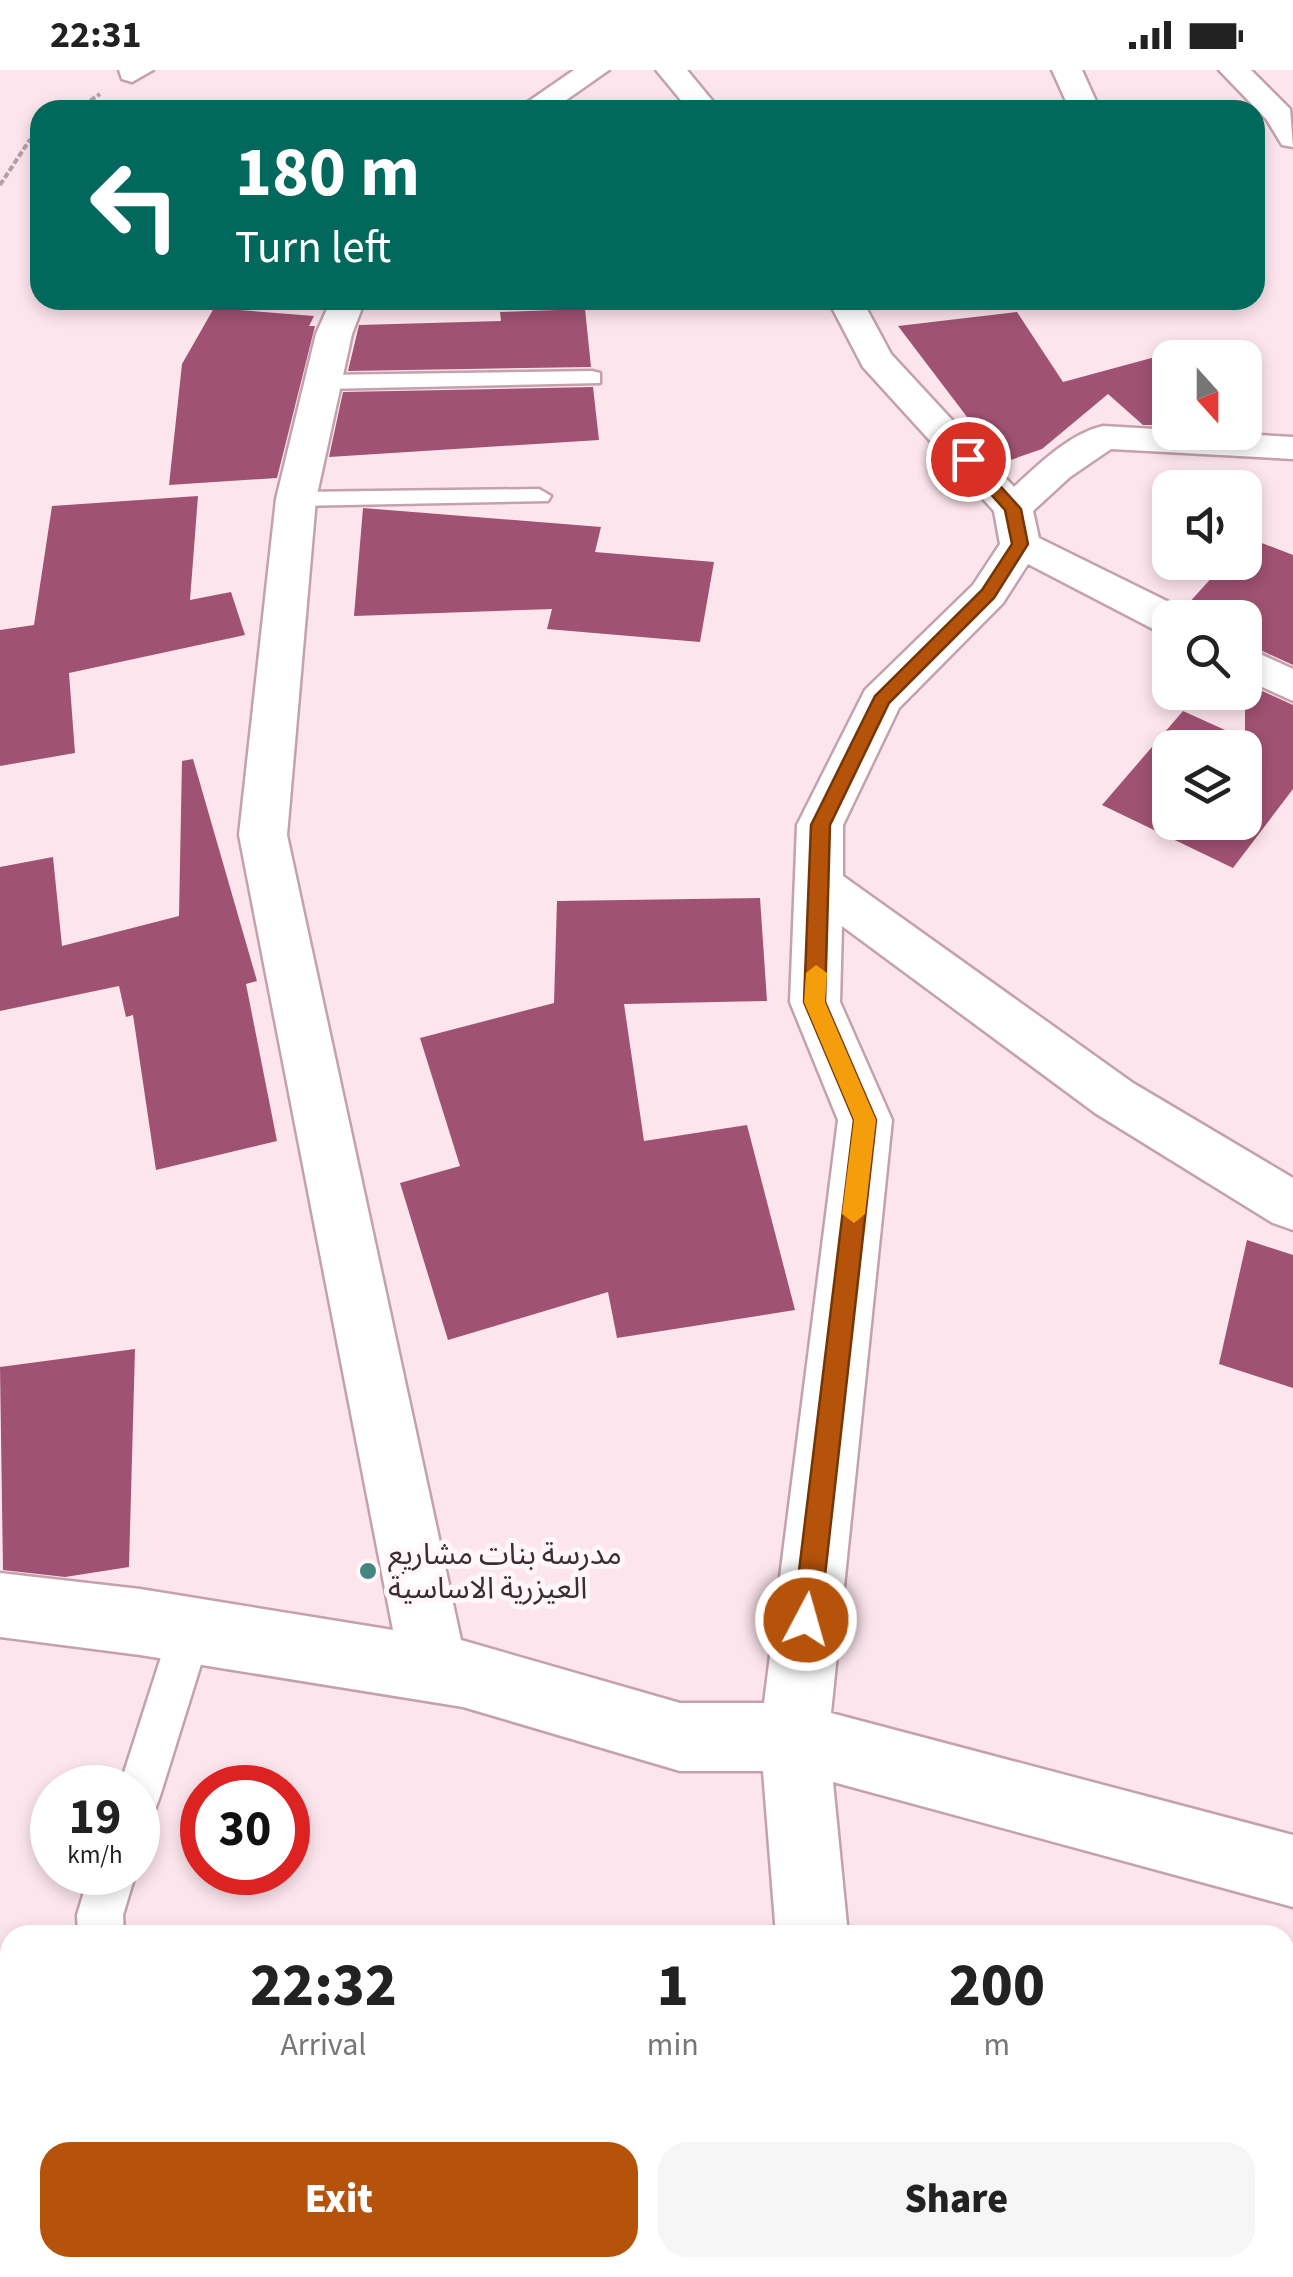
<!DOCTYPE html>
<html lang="en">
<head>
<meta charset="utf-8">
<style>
	:root { --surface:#fff; --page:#f6f6f6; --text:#222; --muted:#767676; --accent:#b45309 }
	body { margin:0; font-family:"Source Sans 3","Noto Sans Arabic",sans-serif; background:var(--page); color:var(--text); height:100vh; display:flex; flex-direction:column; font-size:38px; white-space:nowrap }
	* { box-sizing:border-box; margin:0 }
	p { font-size:32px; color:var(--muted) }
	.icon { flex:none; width:55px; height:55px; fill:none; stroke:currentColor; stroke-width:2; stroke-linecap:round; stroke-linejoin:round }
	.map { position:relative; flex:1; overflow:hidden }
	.details { position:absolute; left:0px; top:1855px; width:1295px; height:352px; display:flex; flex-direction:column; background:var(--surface); border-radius:30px 30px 0 0; box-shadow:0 5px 15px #0003 }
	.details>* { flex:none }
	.banner { position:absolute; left:30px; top:30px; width:1235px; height:210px; border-radius:30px; box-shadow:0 5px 15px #0003; background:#00695c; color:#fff; overflow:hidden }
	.needle { width:65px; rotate:159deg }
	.fabs { position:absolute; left:1152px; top:270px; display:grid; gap:20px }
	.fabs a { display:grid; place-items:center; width:110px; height:110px; border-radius:20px; background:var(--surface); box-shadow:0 5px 15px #0003; font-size:50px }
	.speed { position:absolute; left:30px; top:1695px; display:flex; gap:20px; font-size:50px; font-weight:700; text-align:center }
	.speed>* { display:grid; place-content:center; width:130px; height:130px; border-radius:50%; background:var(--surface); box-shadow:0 5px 15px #0003; line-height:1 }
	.speed small { font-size:25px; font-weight:400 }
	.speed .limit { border:15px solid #d22; background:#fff; color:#111 }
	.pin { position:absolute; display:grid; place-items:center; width:85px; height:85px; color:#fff; margin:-42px; border:5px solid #fff; border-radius:50%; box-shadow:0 2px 10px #0007 }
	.me { position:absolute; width:110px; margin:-55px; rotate:6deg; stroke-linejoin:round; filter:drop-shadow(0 0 8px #0008) }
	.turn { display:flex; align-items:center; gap:35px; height:210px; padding:0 40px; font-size:45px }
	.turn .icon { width:130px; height:130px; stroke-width:2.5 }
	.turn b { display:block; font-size:70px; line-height:85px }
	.eta { display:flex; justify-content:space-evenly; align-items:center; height:170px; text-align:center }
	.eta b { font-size:60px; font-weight:800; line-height:70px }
	.cta { display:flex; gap:20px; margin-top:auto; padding:20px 40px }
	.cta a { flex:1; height:115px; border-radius:30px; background:var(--accent); color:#fff; font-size:40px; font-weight:800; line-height:115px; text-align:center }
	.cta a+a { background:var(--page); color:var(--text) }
	.status { display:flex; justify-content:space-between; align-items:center; height:70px; padding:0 50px; background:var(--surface); direction:ltr }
	.status svg { height:28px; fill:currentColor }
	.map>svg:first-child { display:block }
</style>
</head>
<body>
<div class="status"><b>22:31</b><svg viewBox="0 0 49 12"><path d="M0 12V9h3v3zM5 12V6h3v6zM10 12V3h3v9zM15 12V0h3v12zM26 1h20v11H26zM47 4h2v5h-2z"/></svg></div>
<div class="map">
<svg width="1293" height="2207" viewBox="0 0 1293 2207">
	<rect width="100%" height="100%" fill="#fce5ed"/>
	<path fill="#a05272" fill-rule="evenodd" d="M214 238 314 246 309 256H315L277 408 169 415 182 294Z
		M585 239 591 297 348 301 359 255 501 251 500 242Z
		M1017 242 1063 312 1181 280 1190 288H1170V355H1143L1108 324 1042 379 1002 393 898 256Z
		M593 317 599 370 329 387 343 322Z
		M198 426 190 530 231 522 245 565 69 603 75 683 0 696V560L34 555 52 436Z
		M363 438 601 457 595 482 714 492 700 572 547 559 552 539 354 546Z
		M1249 468 1293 485V595L1245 573V548H1192L1186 536 1226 492H1245Z
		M1245 613 1293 635V719L1233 798 1102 735 1183 641 1245 669ZM1170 678H1245V752H1170Z
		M193 689 257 911 246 914 277 1071 156 1100 133 945 126 947 119 916 0 941V797L53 787 62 876 179 846 182 691Z
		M760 828 767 931 624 934 644 1071 747 1055 795 1240 617 1268 608 1222 448 1270 400 1113 460 1096 420 968 554 933 557 831Z
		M1247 1170 1293 1185V1318L1219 1294Z
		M135 1279 129 1497 65 1507 3 1500 0 1297Z"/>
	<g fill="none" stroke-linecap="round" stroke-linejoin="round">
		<defs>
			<path id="service" d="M592 301 600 303V313L323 319 311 312 323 305Z
				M539 419 551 426 548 431 296 436 284 429 296 422Z
				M191 1538 206 1544 212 1559 160 1726 154 1742 138 1748V1718H119L170 1559 176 1544Z
				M90 1802H136L123 1845 124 1865H78L77 1845Z
				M106 2198H157L158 2207H106Z"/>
			<path id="minor" d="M119 0H153L132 12 122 9Z
				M574 0H609L552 40H516Z
				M656 0H687L720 40H689Z
				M1052 0H1082L1100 40H1070Z
				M1219 0H1251L1290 39 1293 77 1282 75 1267 50Z
				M331 230H365L352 264 316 429 287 765 461 1570 680 1633H764L838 1050 790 932 797 755 865 620 973 515 1000 474 994 441 863 297 828 230H862L891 284 1014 417C1039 394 1069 364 1103 356L1293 367V389L1111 379 1070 407 1033 441 1039 468 1185 540 1189 548H1170V563L1155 560 1028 494 1003 533 899 638 843 755V806L1133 1013 1293 1108V1160L1273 1153 1095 1043 842 856 840 932 892 1050 831 1643 1293 1765V1837L833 1712 848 1865H776L763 1701H680L463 1637 140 1585 0 1567V1503L140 1519 393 1560 239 765 276 429 316 264Z
				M1245 577 1293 599V631L1245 609Z
				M869 2198H949L952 2207H872Z"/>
		</defs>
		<use href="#service" stroke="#c4a1ad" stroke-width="5"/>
		<use href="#minor" stroke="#c4a1ad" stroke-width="5"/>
		<path stroke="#b3a0a7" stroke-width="4" stroke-dasharray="6 2.5" stroke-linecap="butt" d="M76 40 100 24
			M0 115 29 71 40 64"/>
		<use href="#service" fill="#fff" fill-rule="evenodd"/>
		<use href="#minor" fill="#fff" fill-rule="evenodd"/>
	</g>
	<path fill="#b45309" stroke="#753606" stroke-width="2.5" d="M962 386H973L1021 439 1028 474 994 528 889 633 830 755 825 932 876 1050 820 1550 816 1559 806 1563 797 1559 793 1550 854 1050 804 932 811 755 875 626 982 520 1012 474 1005 440 962 392Z"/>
	<path fill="#f59e0b" d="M816 895 827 903 825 932 876 1050 865 1144 854 1153 842 1144 854 1050 804 932 806 903Z"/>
	<circle fill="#42887f" stroke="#fff7fa" stroke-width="4" cx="368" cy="1501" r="10"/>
	<g text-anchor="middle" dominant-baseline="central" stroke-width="10" stroke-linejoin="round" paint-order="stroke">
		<g font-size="30" fill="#3b2d32" stroke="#fff7fa" text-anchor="start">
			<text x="388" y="1484">مدرسة بنات مشاريع<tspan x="388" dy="34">العيزرية الاساسية</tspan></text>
		</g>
	</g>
</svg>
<div class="fabs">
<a><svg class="needle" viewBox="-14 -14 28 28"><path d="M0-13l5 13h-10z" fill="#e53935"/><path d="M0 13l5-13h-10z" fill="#767676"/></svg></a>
<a><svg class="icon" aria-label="sound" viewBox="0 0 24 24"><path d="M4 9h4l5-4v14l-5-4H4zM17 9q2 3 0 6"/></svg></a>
<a><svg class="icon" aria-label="search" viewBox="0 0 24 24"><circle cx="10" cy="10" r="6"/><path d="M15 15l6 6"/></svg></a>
<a><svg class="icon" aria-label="layers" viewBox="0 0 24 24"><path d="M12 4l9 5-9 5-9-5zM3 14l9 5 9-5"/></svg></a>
</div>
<div class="speed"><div>19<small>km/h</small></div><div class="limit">30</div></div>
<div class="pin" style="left:968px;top:389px;background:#d93025"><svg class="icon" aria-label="arrive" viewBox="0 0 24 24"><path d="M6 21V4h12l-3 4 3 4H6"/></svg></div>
<svg class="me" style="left:806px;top:1550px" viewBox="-20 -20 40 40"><circle r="17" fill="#b45309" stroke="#fff" stroke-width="3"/><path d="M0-11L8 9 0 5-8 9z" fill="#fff"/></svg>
<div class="banner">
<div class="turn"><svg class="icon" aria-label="left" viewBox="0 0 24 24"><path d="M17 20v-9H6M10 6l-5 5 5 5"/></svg><div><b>180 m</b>Turn left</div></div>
</div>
<section class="details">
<div class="eta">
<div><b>22:32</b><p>Arrival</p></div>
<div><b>1</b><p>min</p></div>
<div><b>200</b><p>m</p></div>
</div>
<div class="cta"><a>Exit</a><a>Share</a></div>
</section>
</div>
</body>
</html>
